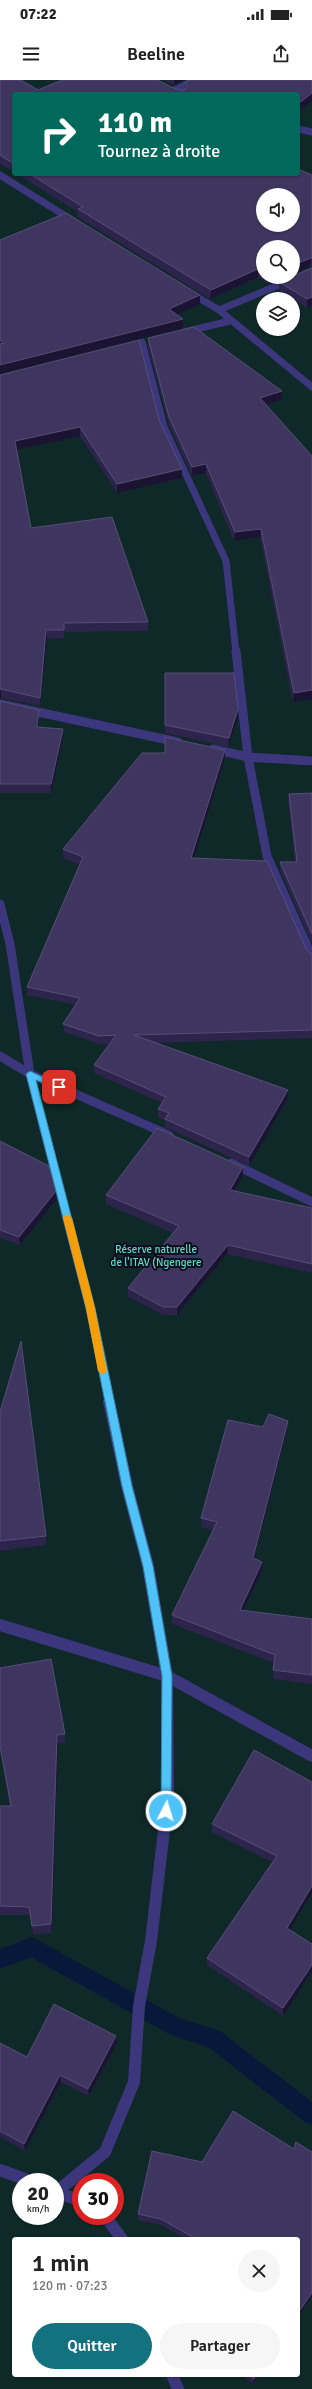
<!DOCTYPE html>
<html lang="fr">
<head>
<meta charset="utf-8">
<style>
	:root { --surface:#fff; --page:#f6f6f6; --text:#222; --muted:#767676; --accent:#137180 }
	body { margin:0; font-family:Signika,sans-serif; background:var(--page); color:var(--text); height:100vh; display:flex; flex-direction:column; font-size:15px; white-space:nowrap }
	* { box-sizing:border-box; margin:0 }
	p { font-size:13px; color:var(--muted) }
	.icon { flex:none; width:22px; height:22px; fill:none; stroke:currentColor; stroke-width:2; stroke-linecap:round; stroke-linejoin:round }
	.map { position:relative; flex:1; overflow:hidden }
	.drawer { position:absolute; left:12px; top:2157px; width:288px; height:140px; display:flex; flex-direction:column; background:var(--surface); border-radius:4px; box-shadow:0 1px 3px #0004 }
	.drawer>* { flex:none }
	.hud { position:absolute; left:12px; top:12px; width:288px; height:84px; border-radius:4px; box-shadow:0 1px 3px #0004; background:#00695c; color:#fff; overflow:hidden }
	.controls { position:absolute; left:256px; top:108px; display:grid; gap:8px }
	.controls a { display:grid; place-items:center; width:44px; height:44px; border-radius:50%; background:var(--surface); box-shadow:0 1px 3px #0004; font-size:20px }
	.speed { position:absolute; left:12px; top:2093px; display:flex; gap:8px; font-size:20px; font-weight:700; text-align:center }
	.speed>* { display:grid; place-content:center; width:52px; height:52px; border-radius:50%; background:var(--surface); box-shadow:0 1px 3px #0004; line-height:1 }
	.speed small { font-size:10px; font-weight:400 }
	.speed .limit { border:6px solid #d22; background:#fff; color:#111 }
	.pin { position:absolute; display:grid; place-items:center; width:34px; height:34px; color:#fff; margin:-17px; border-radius:8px; box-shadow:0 2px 6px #0006 }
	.me { position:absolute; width:44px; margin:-22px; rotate:5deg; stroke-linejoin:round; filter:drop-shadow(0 0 3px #0008) }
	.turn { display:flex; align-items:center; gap:14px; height:84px; padding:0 20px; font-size:18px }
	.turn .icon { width:52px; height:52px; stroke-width:2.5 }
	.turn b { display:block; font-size:28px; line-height:34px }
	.round { display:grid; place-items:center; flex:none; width:42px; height:42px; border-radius:21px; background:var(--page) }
	.head { display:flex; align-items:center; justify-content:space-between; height:68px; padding:0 20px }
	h1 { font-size:24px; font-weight:600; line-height:30px }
	.button { display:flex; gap:8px; margin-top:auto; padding:8px 20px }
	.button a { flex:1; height:46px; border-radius:24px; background:var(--accent); color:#fff; font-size:16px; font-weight:600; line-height:46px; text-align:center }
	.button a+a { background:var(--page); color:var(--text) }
	.status { display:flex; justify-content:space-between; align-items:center; height:28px; padding:0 20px; background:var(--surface); direction:ltr }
	.status svg { height:11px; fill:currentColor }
	header { display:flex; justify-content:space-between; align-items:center; height:52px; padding:0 20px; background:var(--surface); font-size:18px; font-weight:600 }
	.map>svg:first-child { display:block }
</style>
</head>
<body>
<div class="status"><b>07:22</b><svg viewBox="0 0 49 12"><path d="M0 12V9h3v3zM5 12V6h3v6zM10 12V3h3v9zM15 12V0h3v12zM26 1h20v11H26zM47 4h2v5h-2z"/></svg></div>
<header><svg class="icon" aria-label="menu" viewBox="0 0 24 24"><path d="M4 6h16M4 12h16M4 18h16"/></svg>Beeline<svg class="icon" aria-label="share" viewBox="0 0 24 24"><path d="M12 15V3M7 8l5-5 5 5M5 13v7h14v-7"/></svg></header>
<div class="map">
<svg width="312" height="2309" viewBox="0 0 312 2309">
	<rect width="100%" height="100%" fill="#100c1e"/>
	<path fill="#0f2828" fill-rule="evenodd" d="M0 0H312V2309H0ZM14 14H298V94H14ZM263 115H293V145H263ZM263 167H293V197H263ZM263 219H293V249H263ZM21 2102H55V2136H21ZM81 2102H115V2136H81ZM14 2159H298V2295H14Z"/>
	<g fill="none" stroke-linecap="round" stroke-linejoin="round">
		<path fill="#08183a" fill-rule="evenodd" d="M32 1857 181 1939 220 1951 312 2022V2045L305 2042 208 1967 169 1954 31 1877 0 1889V1869Z"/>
		<path stroke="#3c367d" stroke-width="7" d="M173 11 195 0
			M298 49 312 52
			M0 95 75 142
			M189 212 219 230 312 307
			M219 230 312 191
			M184 252 230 241
			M142 262 164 347 226 481 236 572"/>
		<path stroke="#3c367d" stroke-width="9" d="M236 571 248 677 267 776 312 877
			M0 624 178 662
			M213 669 248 677 312 681
			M0 824 10 864 30 994 90 1228 110 1323
			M0 976 30 994 169 1055
			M231 1083 312 1122"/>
		<path stroke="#3c367d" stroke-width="12" d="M0 1545 167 1596 312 1676
			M0 2090 33 2102
			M55 2113 105 2072 134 2002 139 1926 151 1861 168 1716 167 1596 148 1486 127 1406 109 1322
			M55 2113 81 2120
			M105 2136 122 2159
			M172 2295 178 2309"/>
	</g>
	<path fill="#2d244c" d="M0 0 38 10 171 7 183 11 185 9V2L312 0V21L298 32 14 14V92L0 84Z
		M163 0H184L174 5Z
		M17 94H298L312 95V187L310 186 293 194V167H263V197H285L268 204 258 197 210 219 78 137V132Z
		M312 188 307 228 279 210V202Z
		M148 258 282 311V320L266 324 312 376V619L293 622 260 457 234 461 206 393 192 396 169 345 148 267Z
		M0 295 159 340 182 398 117 413 80 356 17 369 31 448 148 542V551L64 552V558L47 559 40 626 1 618 0 619Z
		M165 593 238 638 228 667 165 653Z
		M0 621 39 630V639L38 647 63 658 51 713H0Z
		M225 670V678L193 779 307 871 312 874V958L156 963 288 1010V1018L249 1086 165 1047V1040L158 1038V1029L162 1023 94 993V985L109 964H99L64 952 63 944 76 925 27 915V907L80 785 63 778V769L165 673Z
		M312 713V864L280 790V782H295L288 722 289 714Z
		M0 1061 56 1111V1120L20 1165 0 1158Z
		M243 1096 234 1111 312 1128V1193L227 1174 177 1235H163L128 1217V1208L173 1153 106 1124V1115Z
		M0 1332 46 1456V1465L0 1471Z
		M263 1347 287 1350 254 1479 262 1482V1491L243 1531 312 1539V1604L273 1599 274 1583 172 1544V1535L213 1450 201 1447V1438Z
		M0 1588 65 1654V1663L58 1664 52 1853 33 1854 30 1835H0V1726H10L0 1669Z
		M312 1702 290 1850 312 1864 283 1936 207 1885V1878L272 1782 212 1752V1744Z
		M116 1956 117 1963 89 2016 61 2002 25 2071 0 2057V1963L27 1977Z
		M138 2134 298 2159H186L161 2145 138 2140Z
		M242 2295H259L253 2304Z"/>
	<path fill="#1a1332" d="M174 0H184L174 5Z
		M312 13V21L298 32V24Z
		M311 178 310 186 293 194V185Z
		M258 189V197L210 219 211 210Z
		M269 197H285L268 204Z
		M200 215V224L169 238V229Z
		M312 217V225L307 228V219Z
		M183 239V248L0 294V285Z
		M282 311V320L260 326V318Z
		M80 347V356L16 370 15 361Z
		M206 384V393L192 396V387Z
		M182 389V398L117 413V404Z
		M261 449 260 457 234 461 235 452Z
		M46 550 47 559 40 626V618Z
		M1 609V618L0 619V610Z
		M312 610V619L293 622 294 613Z
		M238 629V638L228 667 229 658Z
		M39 630V639L38 656 37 647Z
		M63 649V658L51 713V704Z
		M225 670V678L191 787V778Z
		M288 1010V1018L249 1086V1077Z
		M243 1087V1096L229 1119 230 1110Z
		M56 1111V1120L20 1165 19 1157Z
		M228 1165 227 1174 177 1235V1227Z
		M288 1341 287 1350 252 1487 253 1478Z
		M262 1482V1491L239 1539 240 1530Z
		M57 1655 58 1664 52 1853 51 1844Z
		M312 1806V1812L286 1856 287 1848Z
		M312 1885V1891L283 1936V1928Z
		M116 1956 117 1963 89 2016 88 2009Z
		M60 1995 61 2002 25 2071 24 2064Z
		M312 2213V2216L298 2237V2233Z
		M256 2295H259L253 2304 254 2299Z"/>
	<path fill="#3f3660" stroke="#564d79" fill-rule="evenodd" d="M0 0H21L38 10 62 0H158L171 7 183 11 187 7 185 2 190 0H312V13L298 24V14H14V84L0 75Z
		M298 89 312 95V178H311L293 185V167H263V192L258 189 211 210 78 129 83 127 30 94H298ZM263 115H293V145H263Z
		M66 133 200 215 169 229 183 239 0 285V264L4 263 0 260V160Z
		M312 188V217L307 219 279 202 290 197H293V196Z
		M194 247 282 311 260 318 312 376V610L294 613 261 449 235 452 206 384 192 387 169 337 148 258Z
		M139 260 159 340 182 389 117 404 80 347 15 361 31 448 112 437 148 542 64 543V550H46L40 618 1 609 0 610V295Z
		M165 593H234L238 629 229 658 165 645Z
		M0 621 39 630 37 647 63 649 51 704H0Z
		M165 657 225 670 191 778 267 781 307 871 312 874V950L134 955 288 1010 249 1077 165 1039 169 1033 158 1029 166 1017 94 985 116 955 99 956 63 944 80 918 27 907 83 777 63 769 142 673H165Z
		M312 713V854L280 782H297L289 714Z
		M157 1048 243 1087 230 1110 312 1128V1184L228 1165 177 1227H163L128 1208 179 1146 106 1115Z
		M0 1061 49 1086 56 1111 19 1157 0 1150Z
		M21 1261 46 1456 0 1461V1332Z
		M269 1334 288 1341 253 1478 262 1482 240 1530 312 1539V1595L273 1590 275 1575 172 1535 217 1442 201 1438 228 1340 263 1347Z
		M51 1579 65 1654 57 1655 51 1844 32 1846 29 1827 0 1826V1726H11L0 1666V1588Z
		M254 1670 312 1702V1806L287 1848 312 1864V1885L283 1928 207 1878 277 1776 212 1744Z
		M54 1924 116 1956 88 2009 60 1995 24 2064 0 2051V1963L27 1977Z
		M233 2031 294 2069 296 2062 312 2072V2213L298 2233V2159H196L161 2139 138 2134 152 2071 202 2082Z
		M249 2295H256L254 2299Z"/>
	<path fill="#4fc3f7" stroke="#337fa1" d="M30 991 64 1007 59 1010 36 1000 95 1228 132 1406 153 1486 172 1596 171 1731 166 1736 161 1731 162 1596 143 1486 122 1406 86 1228 26 994Z"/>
	<path fill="#f59e0b" d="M67 1134 72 1138 95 1228 107 1291 103 1295 98 1291 86 1228 63 1138Z"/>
	<g text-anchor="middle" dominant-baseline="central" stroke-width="4" stroke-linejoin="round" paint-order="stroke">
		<g font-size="11" fill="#55dfc2" stroke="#100c1e">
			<text x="156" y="1169">Réserve naturelle<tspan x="156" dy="13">de l'ITAV (Ngengere</tspan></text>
		</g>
	</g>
</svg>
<div class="controls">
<a><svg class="icon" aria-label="sound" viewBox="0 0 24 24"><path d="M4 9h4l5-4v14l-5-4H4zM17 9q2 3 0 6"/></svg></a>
<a><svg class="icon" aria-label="search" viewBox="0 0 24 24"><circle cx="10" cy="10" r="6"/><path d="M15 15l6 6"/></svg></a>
<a><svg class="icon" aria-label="layers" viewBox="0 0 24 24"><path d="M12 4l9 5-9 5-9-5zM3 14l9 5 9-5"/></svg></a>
</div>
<div class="speed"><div>20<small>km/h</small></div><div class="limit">30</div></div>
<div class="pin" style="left:59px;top:1007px;background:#d93025"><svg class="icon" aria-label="arrive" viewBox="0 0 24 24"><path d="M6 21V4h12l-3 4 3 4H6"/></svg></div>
<svg class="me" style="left:166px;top:1731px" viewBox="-20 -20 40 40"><circle r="17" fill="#4fc3f7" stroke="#fff" stroke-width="3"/><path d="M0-11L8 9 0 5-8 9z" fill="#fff"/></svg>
<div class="hud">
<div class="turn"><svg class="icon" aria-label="right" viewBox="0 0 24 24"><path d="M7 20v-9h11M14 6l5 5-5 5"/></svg><div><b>110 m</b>Tournez à droite</div></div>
</div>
<section class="drawer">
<div class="head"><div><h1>1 min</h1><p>120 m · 07:23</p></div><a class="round"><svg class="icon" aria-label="close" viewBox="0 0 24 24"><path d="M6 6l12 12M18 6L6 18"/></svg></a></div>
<div class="button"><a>Quitter</a><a>Partager</a></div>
</section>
</div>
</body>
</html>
